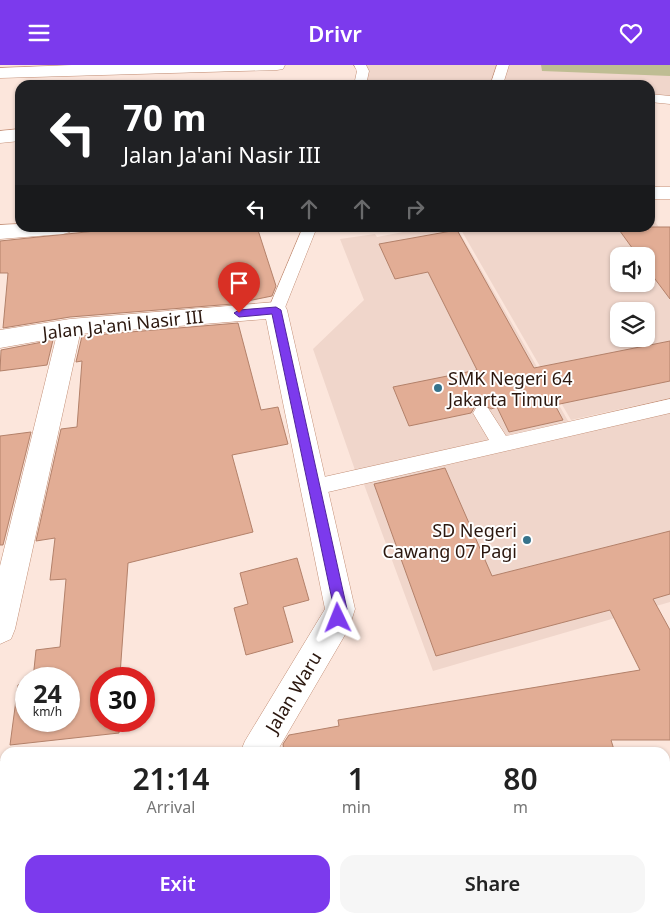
<!DOCTYPE html>
<html lang="en">
<head>
<meta charset="utf-8">
<style>
	:root { --surface:#fff; --page:#f6f6f6; --text:#222; --muted:#767676; --accent:#7c3aed }
	body { margin:0; font-family:"Noto Sans",sans-serif; background:var(--page); color:var(--text); height:100vh; display:flex; flex-direction:column; font-size:19px; white-space:nowrap }
	* { box-sizing:border-box; margin:0 }
	p { font-size:16px; color:var(--muted) }
	.icon { flex:none; width:28px; height:28px; fill:none; stroke:currentColor; stroke-width:2; stroke-linecap:round; stroke-linejoin:round }
	.map { position:relative; flex:1; overflow:hidden }
	.sheet { position:absolute; left:0px; top:682px; width:670px; height:176px; display:flex; flex-direction:column; background:var(--surface); border-radius:15px 15px 0 0; box-shadow:0 1px 4px #0004 }
	.sheet>* { flex:none }
	.guide { position:absolute; left:15px; top:15px; width:640px; height:152px; border-radius:15px; box-shadow:0 1px 4px #0004; background:#202124; color:#fff; overflow:hidden }
	.tools { position:absolute; left:610px; top:182px; display:grid; gap:10px }
	.tools a { display:grid; place-items:center; width:45px; height:45px; border-radius:10px; background:var(--surface); box-shadow:0 1px 4px #0004; font-size:25px }
	.speed { position:absolute; left:15px; top:602px; display:flex; gap:10px; font-size:25px; font-weight:700; text-align:center }
	.speed>* { display:grid; place-content:center; width:65px; height:65px; border-radius:50%; background:var(--surface); box-shadow:0 1px 4px #0004; line-height:1 }
	.speed small { font-size:12px; font-weight:400 }
	.speed .limit { border:8px solid #d22; background:#fff; color:#111 }
	.pin { position:absolute; display:grid; place-items:center; width:42px; height:42px; color:#fff; margin:-51px -21px; border-radius:50% 50% 50% 0; rotate:-45deg; box-shadow:0 0 5px #0007 }
	.pin .icon { rotate:45deg }
	.me { position:absolute; width:55px; margin:-28px; rotate:358deg; stroke-linejoin:round; filter:drop-shadow(0 0 4px #0008) }
	.turn { display:flex; align-items:center; gap:18px; height:105px; padding:0 25px; font-size:22px }
	.turn .icon { width:65px; height:65px; stroke-width:2.5 }
	.turn b { display:block; font-size:35px; line-height:42px }
	.lanes { display:flex; align-items:center; height:48px; padding:0 25px; background:#0003; justify-content:center; gap:25px; direction:ltr }
	.lanes .off { opacity:.35 }
	.eta { display:flex; justify-content:space-evenly; align-items:center; height:85px; text-align:center }
	.eta b { font-size:30px; font-weight:600; line-height:35px }
	.action { display:flex; gap:10px; margin-top:auto; padding:10px 25px }
	.action a { flex:1; height:58px; border-radius:15px; background:var(--accent); color:#fff; font-size:20px; font-weight:600; line-height:58px; text-align:center }
	.action a+a { background:var(--page); color:var(--text) }
	header { display:flex; justify-content:space-between; align-items:center; height:65px; padding:0 25px; background:var(--accent); color:#fff; font-size:22px; font-weight:600 }
	.map>svg:first-child { display:block }
</style>
</head>
<body>
<header><svg class="icon" aria-label="menu" viewBox="0 0 24 24"><path d="M4 6h16M4 12h16M4 18h16"/></svg>Drivr<svg class="icon" aria-label="heart" viewBox="0 0 24 24"><path d="M12 20l-8-8c-3-5 5-10 8-4 3-6 11-1 8 4z"/></svg></header>
<div class="map">
<svg width="670" height="858" viewBox="0 0 670 858">
	<rect width="100%" height="100%" fill="#fce6dc"/>
	<path fill="#f0d6cb" fill-rule="evenodd" d="M364 0H670V34L650 32V20H356Z
		M650 150 670 177V333L571 355 460 163 650 162ZM619 191H646V219H619ZM619 246H646V274H619Z
		M424 163H457L571 361 356 408 313 284 364 235 340 174 375 169 377 172Z
		M670 343V537L433 606 362 414Z"/>
	<path fill="#bfbd93" d="M541 0H670V11L542 6Z"/>
	<path fill="#e2ad95" stroke="#b3816a" d="M134 162H257L276 221 272 231 233 239 70 252 3 263 8 208H0V176Z
		M617 162H670V234L646 202V191H638Z
		M457 165 534 303 670 276V316L555 340 563 355 509 367 497 342 491 344 483 339 475 341 471 348 409 361 393 322 477 305 428 207 395 214 379 179Z
		M238 258 261 345 278 342 288 379 232 390 253 467 128 498 120 610 122 609V614H101V656H120L119 668 10 680 18 620 26 618V656H69V614H33L36 585 60 582 66 514 50 515 55 473 36 476 61 364 77 362 82 296 76 297 82 271Z
		M53 275 47 300 0 306 1 285Z
		M31 367 3 480H0V371Z
		M445 403 492 511 670 466V529L653 534 670 565V675H611L615 688H552V684L518 688H284L283 679 289 670 339 661 338 655 640 605 610 545 436 591 374 419Z
		M297 493 309 535 283 542 293 577 246 590 234 543 248 539 240 508Z"/>
	<g fill="none" stroke-linecap="round" stroke-linejoin="round">
		<defs>
			<path id="service" d="M354 0H366L369 6 366 20H354L357 6Z
				M497 0H509L504 16 513 17 515 20H492L491 18Z
				M650 29 670 31V39L650 37Z
				M303 162H317L284 245 282 249 276 250 270 249 268 245Z
				M670 334V348L315 430 308 427 306 422 308 417 315 414 489 375 473 348 476 343 482 341 488 343 506 371Z"/>
			<path id="minor" d="M72 0H285L283 4 277 5 0 13V3Z
				M20 64V76L0 78V66Z
				M650 122H670V134H650Z
				M20 159V162H73L70 167 63 169 0 174V160Z
				M276 237 284 239 287 245 355 544 349 563 276 688H240L245 676 325 544 266 254 80 269 15 564 11 574 0 579V501L56 273 0 283V265L70 254Z
				M0 696H5V730H0Z
				M78 854H116L115 858H77Z
				M272 854H310V858H272Z"/>
		</defs>
		<use href="#service" stroke="#c39078" stroke-width="1"/>
		<use href="#minor" stroke="#c39078" stroke-width="1"/>
		<use href="#service" fill="#fff" fill-rule="evenodd"/>
		<use href="#minor" fill="#fff" fill-rule="evenodd"/>
	</g>
	<path fill="#7c3aed" stroke="#51269a" d="M276 242 281 245 347 544 342 557 338 559 333 557 332 553 334 544 272 249 239 252 234 248 239 245Z"/>
	<g fill="#37738b" stroke="#fff" stroke-width="2">
		<circle cx="438" cy="323" r="5"/>
		<circle cx="527" cy="475" r="5"/>
	</g>
	<g text-anchor="middle" dominant-baseline="central" stroke-width="4" stroke-linejoin="round" paint-order="stroke">
		<g font-size="18" fill="#2b170e" stroke="#fff">
			<text transform="translate(123 259) rotate(-6)">Jalan Ja'ani Nasir III</text>
			<text transform="translate(293 627) rotate(-59)">Jalan Waru</text>
		</g>
		<g font-size="18" fill="#2b170e" stroke="#fff" text-anchor="start">
			<text x="448" y="313">SMK Negeri 64<tspan x="448" dy="21">Jakarta Timur</tspan></text>
			<text x="517" y="465" text-anchor="end">SD Negeri<tspan x="517" dy="21">Cawang 07 Pagi</tspan></text>
		</g>
	</g>
</svg>
<div class="tools">
<a><svg class="icon" aria-label="sound" viewBox="0 0 24 24"><path d="M4 9h4l5-4v14l-5-4H4zM17 9q2 3 0 6"/></svg></a>
<a><svg class="icon" aria-label="layers" viewBox="0 0 24 24"><path d="M12 4l9 5-9 5-9-5zM3 14l9 5 9-5"/></svg></a>
</div>
<div class="speed"><div>24<small>km/h</small></div><div class="limit">30</div></div>
<div class="pin" style="left:239px;top:248px;background:#d93025"><svg class="icon" aria-label="arrive" viewBox="0 0 24 24"><path d="M6 21V4h12l-3 4 3 4H6"/></svg></div>
<svg class="me" style="left:338px;top:553px" viewBox="-20 -20 40 40"><path d="M0-17L14 15 0 8-14 15z" fill="#7c3aed" stroke="#fff" stroke-width="4"/></svg>
<div class="guide">
<div class="turn"><svg class="icon" aria-label="left" viewBox="0 0 24 24"><path d="M17 20v-9H6M10 6l-5 5 5 5"/></svg><div><b>70 m</b>Jalan Ja'ani Nasir III</div></div>
<div class="lanes"><svg class="icon" aria-label="left" viewBox="0 0 24 24"><path d="M17 20v-9H6M10 6l-5 5 5 5"/></svg><svg class="icon off" aria-label="ahead" viewBox="0 0 24 24"><path d="M12 20V5M6 11l6-6 6 6"/></svg><svg class="icon off" aria-label="ahead" viewBox="0 0 24 24"><path d="M12 20V5M6 11l6-6 6 6"/></svg><svg class="icon off" aria-label="right" viewBox="0 0 24 24"><path d="M7 20v-9h11M14 6l5 5-5 5"/></svg></div>
</div>
<section class="sheet">
<div class="eta">
<div><b>21:14</b><p>Arrival</p></div>
<div><b>1</b><p>min</p></div>
<div><b>80</b><p>m</p></div>
</div>
<div class="action"><a>Exit</a><a>Share</a></div>
</section>
</div>
</body>
</html>
